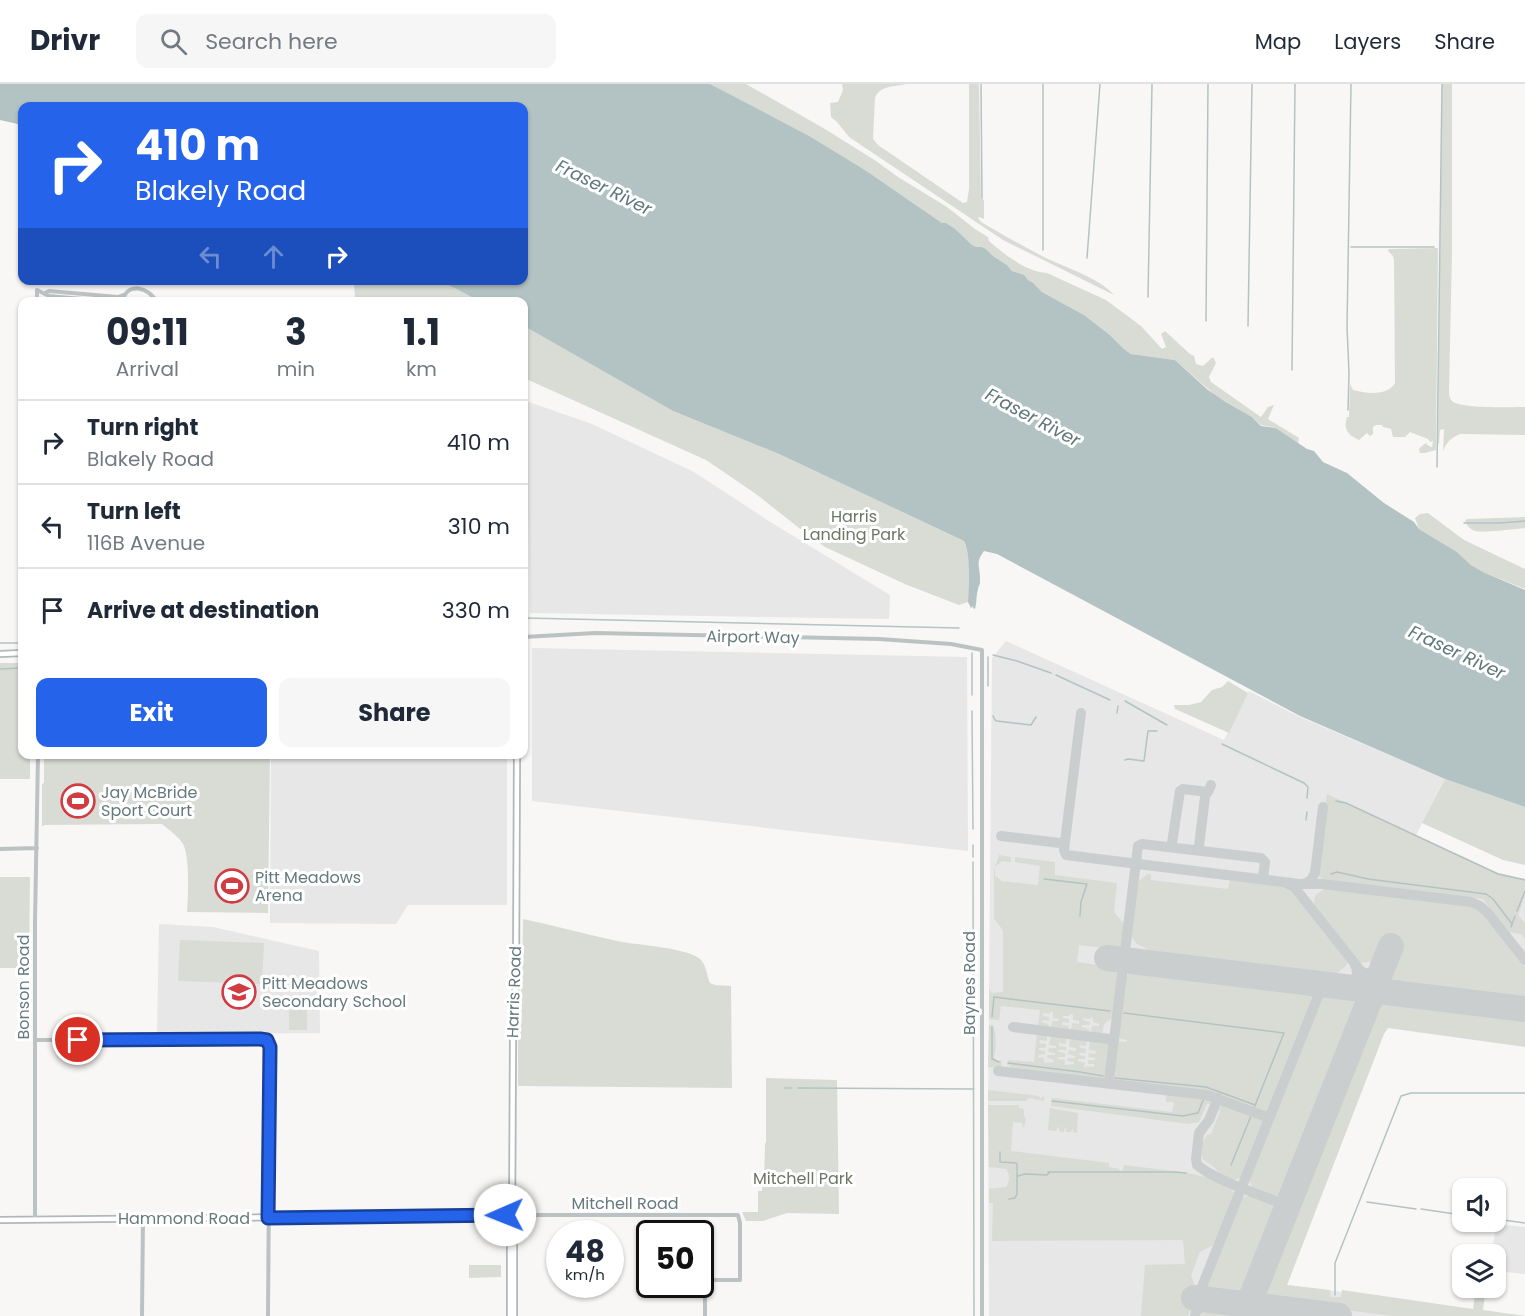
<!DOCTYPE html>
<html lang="en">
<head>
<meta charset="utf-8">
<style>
	:root { --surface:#fff; --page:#f6f6f7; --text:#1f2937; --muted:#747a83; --line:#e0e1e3; --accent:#2563eb }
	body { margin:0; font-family:Poppins,sans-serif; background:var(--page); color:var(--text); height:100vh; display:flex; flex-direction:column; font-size:22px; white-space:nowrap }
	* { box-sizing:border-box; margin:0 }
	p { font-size:20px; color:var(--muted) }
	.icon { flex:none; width:33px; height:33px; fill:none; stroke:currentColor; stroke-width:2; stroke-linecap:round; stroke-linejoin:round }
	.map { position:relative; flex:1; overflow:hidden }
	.details { position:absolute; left:18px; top:213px; width:510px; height:462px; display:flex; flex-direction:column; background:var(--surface); border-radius:12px; box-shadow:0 2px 4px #0004 }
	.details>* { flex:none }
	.hud { position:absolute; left:18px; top:18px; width:510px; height:183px; border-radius:12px; box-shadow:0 2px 4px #0004; background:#2563eb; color:#fff; overflow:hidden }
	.controls { position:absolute; left:1452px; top:1094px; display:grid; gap:12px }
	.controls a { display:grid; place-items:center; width:54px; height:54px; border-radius:12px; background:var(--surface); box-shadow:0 2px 4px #0004; font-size:30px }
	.speed { position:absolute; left:546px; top:1136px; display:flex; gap:12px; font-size:30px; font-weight:700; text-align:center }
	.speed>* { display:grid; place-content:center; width:78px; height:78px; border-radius:50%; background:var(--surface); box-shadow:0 2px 4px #0004; line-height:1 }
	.speed small { font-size:15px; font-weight:400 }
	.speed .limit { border:3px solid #111; border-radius:9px; background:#fff; color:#111 }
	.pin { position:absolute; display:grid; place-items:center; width:51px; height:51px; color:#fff; margin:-26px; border:3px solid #fff; border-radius:50%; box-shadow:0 2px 6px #0007 }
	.me { position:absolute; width:66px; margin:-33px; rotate:269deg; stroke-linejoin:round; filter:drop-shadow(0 0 4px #0008) }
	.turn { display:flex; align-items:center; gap:21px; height:126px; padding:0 18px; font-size:27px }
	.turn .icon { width:78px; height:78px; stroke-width:2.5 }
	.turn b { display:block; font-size:42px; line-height:51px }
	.lanes { display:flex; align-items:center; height:57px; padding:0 18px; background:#0003; justify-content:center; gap:30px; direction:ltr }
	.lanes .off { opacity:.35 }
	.eta { display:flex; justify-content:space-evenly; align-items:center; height:102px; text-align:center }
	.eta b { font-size:36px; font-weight:700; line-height:42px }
	.button { display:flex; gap:12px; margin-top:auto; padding:12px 18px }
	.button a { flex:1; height:69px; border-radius:12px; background:var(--accent); color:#fff; font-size:24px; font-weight:700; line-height:69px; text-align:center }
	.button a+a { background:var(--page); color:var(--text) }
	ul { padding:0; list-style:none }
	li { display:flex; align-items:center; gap:18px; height:84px; padding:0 18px; border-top:2px solid var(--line) }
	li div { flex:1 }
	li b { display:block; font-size:22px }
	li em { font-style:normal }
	header { display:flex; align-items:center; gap:36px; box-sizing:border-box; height:84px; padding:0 30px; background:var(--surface); border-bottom:2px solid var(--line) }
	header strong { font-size:28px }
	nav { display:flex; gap:33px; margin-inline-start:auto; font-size:21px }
	.search { width:420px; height:54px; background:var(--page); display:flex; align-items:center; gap:15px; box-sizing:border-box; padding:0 21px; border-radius:12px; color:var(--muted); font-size:22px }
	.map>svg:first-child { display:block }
</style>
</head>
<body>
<header>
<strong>Drivr</strong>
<div class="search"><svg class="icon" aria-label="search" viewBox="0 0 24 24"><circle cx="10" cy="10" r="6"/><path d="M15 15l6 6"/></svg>Search here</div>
<nav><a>Map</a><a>Layers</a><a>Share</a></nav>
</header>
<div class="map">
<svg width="1525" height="1232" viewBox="0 0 1525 1232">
	<rect width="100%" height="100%" fill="#f8f7f6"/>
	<path fill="#e6e7e6" d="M526 317 592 340 694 388 772 439 890 511 889 535 530 529Z
		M1006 557 1224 656 1249 607 1300 633 1445 695 1416 751 1498 789 1525 795V962L1386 943 1287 1201 1525 1232H989L988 1026 992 574Z
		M532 564 967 573 968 767 532 717Z
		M271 671H507V821H408L396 840 270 839Z
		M159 840 213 843 319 867 320 949 157 950Z
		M1496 1140 1525 1143V1190L1496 1187V1170H1492Z"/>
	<path fill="#d9dcd5" d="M710 0H746L825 45 876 77 898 93 947 123 975 145 988 153 989 157C1005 171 1025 187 1047 189L1106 216 1141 242 1162 265 1166 263 1161 250 1165 247 1190 270 1194 272 1196 280 1203 282 1213 273 1216 279 1209 293 1211 298 1261 333 1268 323 1274 321 1268 335 1299 354 1298 359 1276 344 1261 341 1252 333 1215 311 1175 276 1131 270 1124 265 1110 251 1084 231 1042 208 1022 191 1012 187 1007 181 993 172 986 165 982 163H976L972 161 949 141 942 139 868 88Z
		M842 0H906C894 3 880 1 875 14L873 55 878 61 963 119 967 118 969 105V0H979L981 114 984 116V135L979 133 978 134 981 138C1002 150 1022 162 1044 173 1064 183 1100 194 1114 211L1003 156 849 53 837 38 831 33 830 19 838 18 843 6Z
		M1442 0H1452V169L1449 308C1449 311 1450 315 1452 317 1460 325 1512 323 1525 323V351L1460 350C1452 353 1445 359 1443 368L1444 345 1440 346 1439 361 1438 359Z
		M1438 164 1436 366 1425 369H1420L1419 365 1423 361 1427 359V361L1432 363 1433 357 1430 358 1428 355 1410 348 1405 353H1393L1391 345 1383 343 1382 341H1376L1373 343V350L1370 352 1367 349 1359 356C1348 351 1343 345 1347 333H1349L1350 300 1353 306C1365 309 1387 313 1395 299L1394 176 1393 172 1388 167 1389 165Z
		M354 197H441L479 217H355Z
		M524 242 673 327 779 370 964 457C971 472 970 501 968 518L959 521 907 501 825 463 799 444 756 410 706 376 524 294Z
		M1428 429 1464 456 1525 485V505L1483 488 1471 481 1457 468 1419 445 1415 434 1420 430Z
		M1525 433V444C1514 445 1484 449 1475 447 1470 445 1467 442 1465 437L1467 435Z
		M0 579H22V670L30 671V695H0Z
		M1228 597 1248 609 1229 649 1175 625 1174 621H1189L1201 618 1212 606 1222 603Z
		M44 671H270L268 829 187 828C188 813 190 772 183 760 178 752 169 746 162 740L44 741 42 743V701L44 698Z
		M1445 695 1525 723V781L1503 776 1422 739Z
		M1327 710 1498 789 1525 795V811L1518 831 1525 839V855L1521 850 1508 848 1483 815 1323 796 1317 789Z
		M999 771 1011 773V778L1002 777 995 783V792L1002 797 1038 801 1040 782 1015 778V773L1055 778V791L1117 799 1114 828 1124 840 1120 866 1079 861 1077 878 1117 884 1118 893 1113 933 1104 940 1102 951 1091 949 1092 942H1099V940L1093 938V933L1089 935 1083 934V936L1090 938 1089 941H1082V943L1089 945 1088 949 1071 947 1072 939 1079 940V937L1073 936V931L1070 930 1069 932H1063V934L1069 935V939L1063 938 1062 941 1069 942 1068 947 1051 945 1052 937H1058L1059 935 1053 934V928H1050L1049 930 1043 929V932L1049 933V937L1042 936V938L1049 940 1048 944 1038 943 1040 926 1001 922 999 936 989 935V904L991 909 1003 908V846L994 835V786Z
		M1148 790H1151V796L1228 805 1230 796 1282 802 1295 810 1348 878 1346 882 1332 893 1159 871 1137 860 1131 852 1137 798Z
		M0 793H30L29 884H0Z
		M1325 804 1469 822 1484 830 1525 883V916L1384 899 1397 864 1385 860 1378 877 1360 879 1314 820 1315 812Z
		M523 835C556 842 589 851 622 858 641 861 684 864 699 874 707 881 706 890 710 899L715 901 731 902 732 1004 518 1002V954L522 894Z
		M180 856 264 859 262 900 178 897Z
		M1135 886 1311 907 1314 914 1269 1029H1262L1211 1009 1162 1004V1002L1114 996 1118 957 1126 958 1127 956 1118 954 1126 892Z
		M1329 909 1359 913 1362 918 1286 1108 1274 1113 1253 1105 1248 1093 1319 916Z
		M1380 916 1525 934V963L1388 944 1384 950 1287 1201 1330 1206 1331 1213H1341L1342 1206 1473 1225 1476 1203H1486L1483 1226 1525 1232H1393L1258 1215 1376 920Z
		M289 926H307V946H289Z
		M989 941H993C997 950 996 965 994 973L996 976 1002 977 1001 984 988 983Z
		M1037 949 1047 951V957L1040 956 1039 959 1046 960V964H1039V966L1045 967V970L1038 971V973L1044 974V979L1054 978V976L1047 974 1048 971H1055V969L1048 968 1049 964H1056V962L1049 961 1051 951 1067 953 1066 960 1059 959V962L1066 963V966H1059V968L1065 969V973H1058V975L1065 976V981L1074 980V978L1067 977 1068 974H1075V972L1068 970 1069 966 1076 967V964L1069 963 1070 953 1087 956 1086 962 1080 961 1079 963 1086 965V969H1079V971L1085 972V975H1078V977L1085 979 1084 983 1086 984 1087 982 1094 983V980H1088V976H1095V974L1088 973 1089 969 1095 970 1096 967 1089 966 1090 956 1109 958 1105 993 1104 995 1010 983V981L1007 982 1008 976 1034 978Z
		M766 994 837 996 839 1130 787 1129 763 1137H746L742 1128H758V1107H762V1101H764L765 1059H766Z
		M988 1006 1039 1012 1040 1015 1044 1012V1017L1029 1014 1026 1017H988Z
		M1166 1009 1209 1013 1210 1020H1207L1199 1038 1188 1040 1051 1022 1052 1014 1172 1028 1174 1018H1166Z
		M1223 1019 1259 1032 1265 1037 1243 1092C1225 1103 1222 1088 1210 1080 1207 1078 1204 1077 1202 1074V1060L1207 1051 1211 1050 1220 1027 1219 1025Z
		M988 1021H1019V1024L1024 1025V1032L1026 1034 1024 1043H1023L1022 1039 1013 1038 1011 1067 1109 1079V1083L1119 1085V1086L1122 1087 1124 1081 1188 1089 1211 1094 1227 1100 1236 1111 1216 1160 1200 1168 1191 1191 1197 1208H1193L1192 1221 1188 1232H1141L1145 1181 1185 1180 1183 1156 992 1157 993 1119H989V1105L1006 1103C1010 1098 1010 1090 1006 1085L989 1083Z
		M1050 1024 1078 1029 1077 1049 1073 1048V1045H1072L1071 1048H1066V1044H1065L1064 1048 1059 1047V1043H1058L1056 1047 1048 1046Z
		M1251 1110 1273 1119 1277 1130 1244 1214 1211 1209 1205 1200 1240 1115Z
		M469 1181H501V1193L469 1194Z
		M1214 1223 1239 1226 1237 1232H1201L1202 1230Z"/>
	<path fill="#b3c3c3" d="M0 0H710L809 52 868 88 942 139H946L955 145 972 161 976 163H982L986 165 993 172 1007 181 1012 187 1024 191 1028 196 1033 199 1042 208 1084 231 1110 251 1124 265 1131 270 1175 276 1208 306 1226 318 1252 333 1261 342 1276 344 1307 365 1314 367 1323 378 1347 389 1384 419 1414 438 1419 445 1457 468 1471 481 1483 488 1525 506V723L1445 695 1300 632 997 470 984 467C975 479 980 482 980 495 980 504 980 497 978 505 976 511 977 518 975 525L973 524V522L971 524 968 518C969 503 971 470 964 457L779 370 673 327 524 242V218L479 217 441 197 524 196V22H22V41L0 36Z"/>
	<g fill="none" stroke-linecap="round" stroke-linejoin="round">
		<path stroke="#b3c3c3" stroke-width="1.5" d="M981 0 982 114
			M1351 163H1434
			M1043 166V0
			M1087 174 1100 0
			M1148 213 1152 0
			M1206 237 1208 0
			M1248 242 1252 0
			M1292 286 1295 0
			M1348 326 1349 289 1347 243 1351 0
			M1437 383 1442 0
			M1464 439H1500L1525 437
			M525 534 959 544
			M0 559H22
			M993 571 1017 577 1051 589
			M0 585 22 584
			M1056 591 1110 616
			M988 602V573
			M972 611V569
			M1125 617 1167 641
			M972 627 973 745
			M1117 629 1118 622
			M993 632 995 636 997 637 1031 641 1036 633
			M1222 660 1304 699 1308 703 1307 714
			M1125 676 1128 675 1144 677 1148 647H1157
			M1336 717 1346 719 1498 790 1525 796
			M1306 736 1307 728
			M973 761V773
			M973 778 974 1232
			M1331 790 1337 788 1368 795 1486 810 1493 815 1512 840
			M1044 795 1087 800 1081 818 1080 832
			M1517 827 1525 807
			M1511 843 1515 832
			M1124 929 1284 949 1254 1024
			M992 933 994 913 1110 927
			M992 943V975L999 978
			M1008 979 1080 988 1103 992
			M1115 994 1206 1003 1255 1021
			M785 1004H792
			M798 1004 974 1005
			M1052 1017 1183 1032 1198 1029 1204 1014
			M1000 1068V1078L1016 1079 1017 1080V1110L1015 1114 1009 1115
			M1231 1081 1251 1032
			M1048 1088H1174L1186 1089
			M1018 1092 1025 1090 1047 1091 1050 1088
			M1367 1118 1416 1125
			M1421 1125 1462 1131
			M1496 1135 1525 1139
			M1335 1211V1179L1401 1012 1411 1009H1525"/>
		<path stroke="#cacecf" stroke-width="10" d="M1081 629 1064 766 1066 771 1299 800H1322L1471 818 1480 822 1487 828 1525 876
			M1001 752 1060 759 1063 761 1064 764
			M1176 764 1173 762 1172 759 1180 707 1183 705 1208 708 1211 701
			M1203 767 1200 766 1199 762 1205 713
			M1286 799 1294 803 1299 809 1371 900 1380 906 1390 908
			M1304 800 1311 796 1315 789 1323 723
			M1361 887C1370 892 1379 890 1384 880
			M1366 895 1370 908 1368 921
			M1013 943 1109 955 1112 957 1113 961
			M998 987 1207 1011 1264 1032H1268L1271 1029
			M1112 1000 1109 996 1138 762 1142 760 1261 774 1265 778 1263 793 1268 796
			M1218 1014 1209 1036 1199 1049 1196 1075 1197 1081C1218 1098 1262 1111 1288 1122
			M1197 1227 1204 1220 1216 1217
			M1195 1232 1203 1200 1319 910C1321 907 1322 905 1325 903 1336 898 1350 907 1356 893 1358 888 1357 884 1354 879"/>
		<path stroke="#cacecf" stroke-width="26" d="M1107 874 1525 925
			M1194 1214 1339 1232
			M1244 1232 1391 862"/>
		<defs>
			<path id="secondary" d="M0 570 22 569
				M497 1133 504 1136 512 1142
				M0 1136 512 1131
				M512 1145 514 1151V1232
				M510 1232V1151L512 1145 513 956 516 894 517 670"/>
		</defs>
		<use href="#secondary" stroke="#b0b8ba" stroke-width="8"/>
		<path stroke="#bbc2c3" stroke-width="4" d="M45 209 49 207 118 213 123 211
			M37 218V206L49 212 116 218
			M123 218C125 197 150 203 156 218
			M524 553 595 549 879 555 951 560 982 566V1232
			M0 765 37 764
			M35 956 260 955 267 956 270 963 268 1232
			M512 1131H738L740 1139V1196H705V1232
			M35 1135V837L38 670
			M142 1232 143 1134"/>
		<use href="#secondary" stroke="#fff" stroke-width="4.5"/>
	</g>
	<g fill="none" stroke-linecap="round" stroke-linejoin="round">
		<defs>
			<path id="route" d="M78 956 260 955 267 956 270 963 268 1134 505 1131"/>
		</defs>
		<use href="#route" stroke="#184099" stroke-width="15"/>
		<use href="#route" stroke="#2563eb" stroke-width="10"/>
	</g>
	<defs>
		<symbol id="stadium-ring" viewBox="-11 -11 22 22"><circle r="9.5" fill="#fff" stroke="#d13c43" stroke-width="1.5"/><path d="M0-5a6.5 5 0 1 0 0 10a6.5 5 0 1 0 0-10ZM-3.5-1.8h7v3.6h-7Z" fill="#d13c43"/></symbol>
		<symbol id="school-ring" viewBox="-11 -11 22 22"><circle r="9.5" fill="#fff" stroke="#d13c43" stroke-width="1.5"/><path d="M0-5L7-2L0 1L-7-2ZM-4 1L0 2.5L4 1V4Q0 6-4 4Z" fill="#d13c43"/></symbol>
	</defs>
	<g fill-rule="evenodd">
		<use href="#stadium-ring" x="59" y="698" width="38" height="38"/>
		<use href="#stadium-ring" x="213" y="783" width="38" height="38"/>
		<use href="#school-ring" x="220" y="889" width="38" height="38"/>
	</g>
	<g text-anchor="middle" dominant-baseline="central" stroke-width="6" stroke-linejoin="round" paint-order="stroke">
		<g font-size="16" fill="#6c7664" stroke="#fff">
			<text x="854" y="432">Harris<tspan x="854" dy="18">Landing Park</tspan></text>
			<text x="803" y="1094">Mitchell Park</text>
		</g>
		<g font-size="16" fill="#667a7d" stroke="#fff">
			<text transform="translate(753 553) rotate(1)">Airport Way</text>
			<text transform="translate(969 899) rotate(-90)">Baynes Road</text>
			<text transform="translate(23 903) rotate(-90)">Bonson Road</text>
			<text transform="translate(514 908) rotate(-88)">Harris Road</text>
			<text x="625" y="1119">Mitchell Road</text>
			<text x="184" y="1134">Hammond Road</text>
		</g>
		<g font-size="16" fill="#667a7d" stroke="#fff" text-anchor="start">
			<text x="101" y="708">Jay McBride<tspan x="101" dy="18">Sport Court</tspan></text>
			<text x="255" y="793">Pitt Meadows<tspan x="255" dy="18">Arena</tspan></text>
			<text x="262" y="899">Pitt Meadows<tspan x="262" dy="18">Secondary School</tspan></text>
		</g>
		<g font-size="18" font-style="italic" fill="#607878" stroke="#fff">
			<text transform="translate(604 103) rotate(26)">Fraser River</text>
			<text transform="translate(1033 333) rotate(28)">Fraser River</text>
			<text transform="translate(1457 568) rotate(25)">Fraser River</text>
		</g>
	</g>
</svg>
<div class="controls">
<a><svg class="icon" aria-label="sound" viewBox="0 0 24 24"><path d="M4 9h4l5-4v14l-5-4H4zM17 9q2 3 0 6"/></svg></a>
<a><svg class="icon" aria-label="layers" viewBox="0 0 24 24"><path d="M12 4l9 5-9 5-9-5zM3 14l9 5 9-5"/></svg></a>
</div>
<div class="speed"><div>48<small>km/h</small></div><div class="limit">50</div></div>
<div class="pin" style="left:78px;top:956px;background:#d93025"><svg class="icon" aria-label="arrive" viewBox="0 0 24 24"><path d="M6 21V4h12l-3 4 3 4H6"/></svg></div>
<svg class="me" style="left:505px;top:1131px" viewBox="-20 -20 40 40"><circle r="19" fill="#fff"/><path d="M0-13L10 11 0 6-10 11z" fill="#2563eb"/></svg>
<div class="hud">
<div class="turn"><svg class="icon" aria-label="right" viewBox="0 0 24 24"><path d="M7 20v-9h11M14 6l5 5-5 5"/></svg><div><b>410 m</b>Blakely Road</div></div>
<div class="lanes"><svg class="icon off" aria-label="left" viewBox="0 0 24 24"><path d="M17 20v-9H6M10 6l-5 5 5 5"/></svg><svg class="icon off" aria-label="ahead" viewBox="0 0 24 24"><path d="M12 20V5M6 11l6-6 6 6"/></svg><svg class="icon" aria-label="right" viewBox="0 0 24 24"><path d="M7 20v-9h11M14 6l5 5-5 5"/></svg></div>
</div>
<section class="details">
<div class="eta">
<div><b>09:11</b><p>Arrival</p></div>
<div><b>3</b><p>min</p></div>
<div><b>1.1</b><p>km</p></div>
</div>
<ul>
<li><svg class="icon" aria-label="right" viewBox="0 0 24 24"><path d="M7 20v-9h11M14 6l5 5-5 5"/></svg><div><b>Turn right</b><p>Blakely Road</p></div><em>410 m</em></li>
<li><svg class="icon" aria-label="left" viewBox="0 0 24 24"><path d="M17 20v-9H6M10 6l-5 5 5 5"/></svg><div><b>Turn left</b><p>116B Avenue</p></div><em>310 m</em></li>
<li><svg class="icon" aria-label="arrive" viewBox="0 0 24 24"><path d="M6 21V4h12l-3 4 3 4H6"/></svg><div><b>Arrive at destination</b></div><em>330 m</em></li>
</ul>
<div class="button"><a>Exit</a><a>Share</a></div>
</section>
</div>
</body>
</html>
